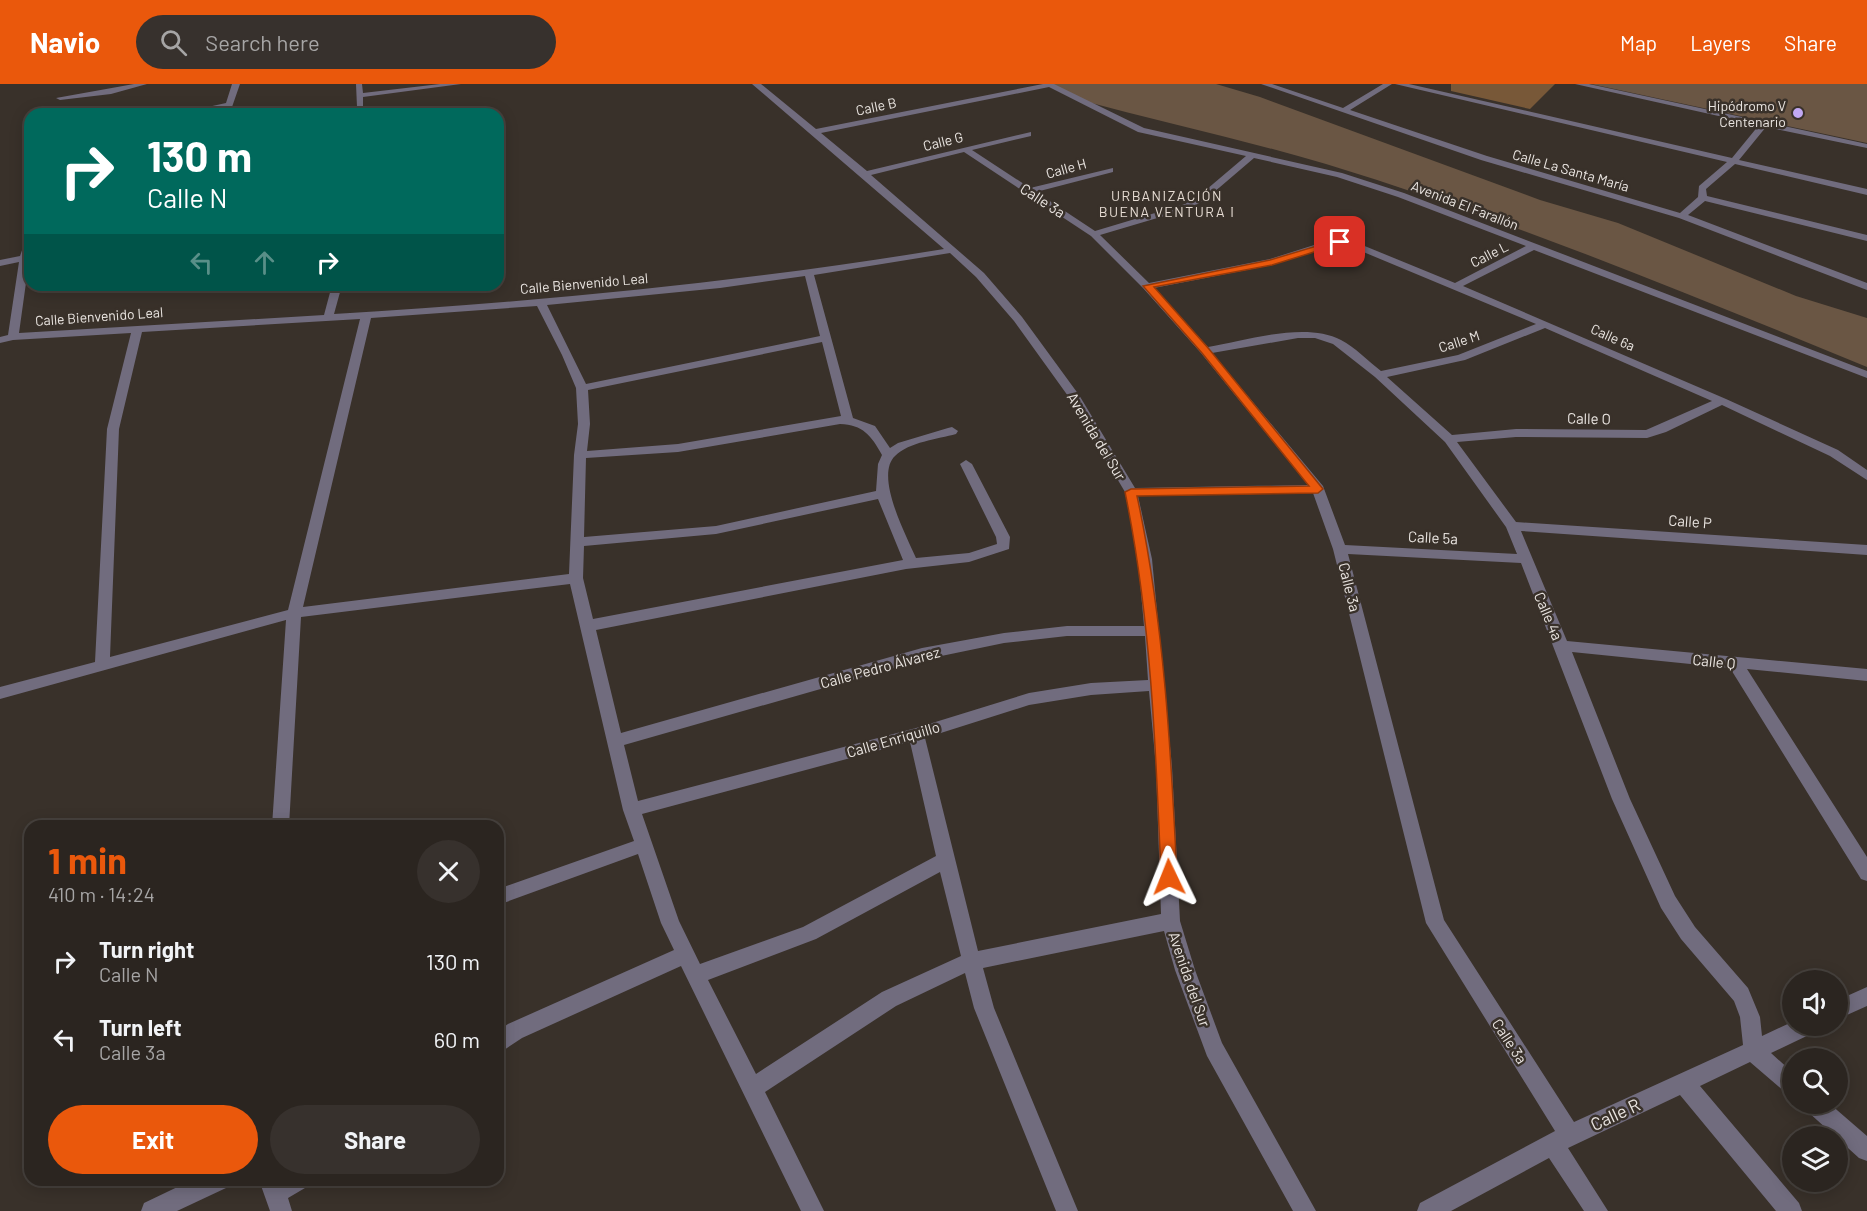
<!DOCTYPE html>
<html lang="en">
<head>
<meta charset="utf-8">
<style>
	:root { --surface:#2b2520; --page:#37312d; --text:#f1f3f6; --muted:#a6a5a5; --line:#47423e; --accent:#ea580c }
	body { margin:0; font-family:Barlow,sans-serif; background:var(--page); color:var(--text); height:100vh; display:flex; flex-direction:column; font-size:22px; white-space:nowrap }
	* { box-sizing:border-box; margin:0 }
	p { font-size:20px; color:var(--muted) }
	.icon { flex:none; width:33px; height:33px; fill:none; stroke:currentColor; stroke-width:2; stroke-linecap:round; stroke-linejoin:round }
	.map { position:relative; flex:1; overflow:hidden }
	.drawer { position:absolute; left:24px; top:736px; width:480px; height:366px; display:flex; flex-direction:column; background:var(--surface); border-radius:18px; box-shadow:0 3px 15px #0003,0 0 0 2px var(--line) }
	.drawer>* { flex:none }
	.guide { position:absolute; left:24px; top:24px; width:480px; height:183px; border-radius:18px; box-shadow:0 3px 15px #0003,0 0 0 2px var(--line); background:#00695c; color:#fff; overflow:hidden }
	.controls { position:absolute; left:1782px; top:886px; display:grid; gap:12px }
	.controls a { display:grid; place-items:center; width:66px; height:66px; border-radius:50%; background:var(--surface); box-shadow:0 3px 15px #0003,0 0 0 2px var(--line); font-size:30px }
	.pin { position:absolute; display:grid; place-items:center; width:51px; height:51px; color:#fff; margin:-26px; border-radius:12px; box-shadow:0 3px 9px #0006 }
	.me { position:absolute; width:66px; margin:-33px; rotate:358deg; stroke-linejoin:round; filter:drop-shadow(0 0 4px #0008) }
	.turn { display:flex; align-items:center; gap:21px; height:126px; padding:0 24px; font-size:27px }
	.turn .icon { width:78px; height:78px; stroke-width:2.5 }
	.turn b { display:block; font-size:42px; line-height:51px }
	.lanes { display:flex; align-items:center; height:57px; padding:0 24px; background:#0003; justify-content:center; gap:30px; direction:ltr }
	.lanes .off { opacity:.35 }
	.round { display:grid; place-items:center; flex:none; width:63px; height:63px; border-radius:32px; background:var(--page) }
	.head { display:flex; align-items:center; justify-content:space-between; height:102px; padding:0 24px }
	h1 { font-size:36px; font-weight:700; line-height:45px; color:var(--accent) }
	.primary-button { display:flex; gap:12px; margin-top:auto; padding:12px 24px }
	.primary-button a { flex:1; height:69px; border-radius:36px; background:var(--accent); color:#fff; font-size:24px; font-weight:700; line-height:69px; text-align:center }
	.primary-button a+a { background:var(--page); color:var(--text) }
	ul { padding:0; list-style:none }
	li { display:flex; align-items:center; gap:18px; height:78px; padding:0 24px }
	li div { flex:1 }
	li b { display:block; font-size:22px }
	li em { font-style:normal }
	header { display:flex; align-items:center; gap:36px; box-sizing:border-box; height:84px; padding:0 30px; background:var(--accent); color:#fff }
	header strong { font-size:28px }
	nav { display:flex; gap:33px; margin-inline-start:auto; font-size:21px }
	.search { width:420px; height:54px; background:var(--page); display:flex; align-items:center; gap:15px; box-sizing:border-box; padding:0 21px; border-radius:33px; color:var(--muted); font-size:22px }
	.map>svg:first-child { display:block }
</style>
</head>
<body>
<header>
<strong>Navio</strong>
<div class="search"><svg class="icon" aria-label="search" viewBox="0 0 24 24"><circle cx="10" cy="10" r="6"/><path d="M15 15l6 6"/></svg>Search here</div>
<nav><a>Map</a><a>Layers</a><a>Share</a></nav>
</header>
<div class="map">
<svg width="1867" height="1127" viewBox="0 0 1867 1127">
	<rect width="100%" height="100%" fill="#39312a"/>
	<path fill="#6a5644" d="M1048 0H1216L1260 13 1540 116 1618 139 1796 212 1867 234V283C1689 210 1510 136 1326 80 1245 56 1161 38 1080 16Z
		M1591 0H1867V59Z"/>
	<path fill="#785838" d="M1451 0H1555L1530 25 1451 7Z"/>
	<g fill="none" stroke-linecap="round" stroke-linejoin="round">
		<path fill="#716c7e" fill-rule="evenodd" d="M356 0H362L363 9 440 0H461L363 13V23L360 25 357 23Z"/>
		<path fill="#716c7e" fill-rule="evenodd" d="M134 0H147L111 10 60 16 56 14Z
			M232 0H240L232 23 193 30H176L226 19Z
			M752 0H761L816 45 1043 0H1054L1144 44 1342 89 1404 109 1867 287V294L1534 166 1463 202 1726 315 1838 366 1867 386V396L1830 372 1722 321 1666 348 1647 354 1516 353 1457 358 1516 438 1867 461V471L1521 447 1567 557 1867 585V597L1747 585 1867 773V797L1861 795 1730 584 1572 568 1630 715 1675 812 1695 843 1748 904 1760 933 1762 952 1792 938V942H1816L1813 949 1771 969 1792 988V1011L1785 1008 1750 978 1700 1002 1799 1119 1802 1127H1776L1680 1011 1568 1064 1608 1127H1584L1549 1074 1451 1127H1417L1420 1119 1555 1047 1426 839 1333 465 1313 409 1138 412 1152 475 1172 683 1180 837 1195 886 1222 959 1316 1127H1293L1207 972 1175 886 1164 847 983 884 994 924 1078 1127H1056L974 924 965 889 896 922 765 1008 824 1127H801L681 882 522 954 498 970V947L508 940 674 866 661 839 638 770 498 821V805L634 757 623 726 570 500 301 533 289 742H272L286 536 0 615V603L95 578 107 345 131 249 13 256 0 259V253L8 251 19 178 0 182V176L20 172 27 152 30 151V170L19 249 324 231 332 201H342L334 230C539 218 742 198 944 165ZM1049 3 1138 48 1246 72 1200 111 1185 120 1095 147 1036 108 1113 88V84L1030 104 972 66 1031 52V48L867 87 821 49ZM964 68 1091 152 1143 204 1201 269 1308 401 1135 404 1079 311 1022 233 984 189 871 91ZM1254 74 1337 93 1398 113 1526 162 1455 199 1350 156H1330L1270 175 1149 199 1100 151 1191 124 1206 115ZM1331 162H1349L1536 240 1458 271 1381 287C1368 277 1355 263 1341 256 1305 237 1245 257 1208 263L1154 204 1272 181ZM950 169 976 193 1014 237 1068 312 1125 408 1138 475 1144 542H1067L1004 549 922 564 621 649 596 546 906 485 969 478 1009 465 1010 453 972 380 966 376 960 380 996 453 997 460 969 469 916 474C907 453 874 392 895 372 909 358 938 355 956 350L958 347 952 343 948 344 898 359 890 364 875 342 853 334 814 191ZM805 192 820 252 586 300 547 221 720 204ZM537 222 562 271 576 304 578 340 574 371 569 490 303 523 371 234ZM360 235 288 526 110 573 119 345 142 248ZM1545 244 1712 317 1646 346 1516 345 1452 351 1387 293 1465 276ZM1298 254H1315L1333 260 1375 293 1445 358 1506 443 1517 470 1345 461 1323 402 1212 269ZM822 258 841 332 678 360 587 367 590 340 588 306ZM840 340C863 341 871 351 882 371L878 380 876 407 716 442 584 453 586 374 678 368ZM878 415 903 476 593 535 583 494 584 462 716 450ZM1348 470 1521 479 1612 715 1661 824 1681 855 1734 917 1740 933 1743 961 1574 1038 1444 836ZM1067 552H1145L1148 596 1091 599 1029 609 916 644 638 717 624 661 922 576 1004 559ZM1149 607 1156 683 1161 830 978 867 925 654 1029 621 1091 611ZM910 658 936 772 803 843 700 880 679 837 642 730ZM940 788 961 872 882 908 756 990 708 896 816 855Z
			M1261 0H1272L1343 24 1383 0H1392L1350 26 1487 72 1680 129 1698 113 1699 102 1727 78 1395 0H1409L1732 74 1759 41 1575 0H1589L1867 60V64L1766 43 1739 76 1867 105V111L1735 80 1706 105 1707 112 1867 151V157L1705 117 1688 131 1867 199V206L1679 134 1481 76Z
			M1867 903V922L1838 935V916Z
			M1803 1020H1830L1867 1052V1077L1859 1074 1807 1027Z
			M192 1096H229L226 1104 177 1127H141L144 1119Z
			M259 1096H308L305 1104 288 1114 292 1127H270Z"/>
	</g>
	<path fill="#ea580c" stroke="#983908" stroke-width="1.5" d="M1340 155 1344 158 1343 159 1272 181 1154 203 1209 265 1323 405 1318 409 1137 412C1164 537 1171 666 1177 793L1175 798 1169 800 1163 798 1161 793C1156 665 1151 534 1125 408L1131 405 1309 402 1202 269 1143 202 1270 176Z"/>
	<circle fill="#c1a8f3" stroke="#39312a" stroke-width="2" cx="1798" cy="29" r="6"/>
	<g text-anchor="middle" dominant-baseline="central" stroke-width="5" stroke-linejoin="round" paint-order="stroke">
		<g font-size="14" fill="#eae5e1" stroke="#39312a" text-anchor="end">
			<text x="1786" y="21">Hipódromo V<tspan x="1786" dy="16">Centenario</tspan></text>
		</g>
		<g font-size="14" fill="#eae5e1" stroke="#39312a">
			<text transform="translate(876 22) rotate(-12)">Calle B</text>
			<text transform="translate(943 57) rotate(-14)">Calle G</text>
			<text transform="translate(1066 84) rotate(-15)">Calle H</text>
			<text transform="translate(1571 86) rotate(16)">Calle La Santa María</text>
			<text transform="translate(1465 121) rotate(21)">Avenida El Farallón</text>
			<text transform="translate(1489 170) rotate(-27)">Calle L</text>
			<text transform="translate(584 199) rotate(-5)">Calle Bienvenido Leal</text>
			<text transform="translate(99 232) rotate(-4)">Calle Bienvenido Leal</text>
			<text transform="translate(1613 253) rotate(24)">Calle 6a</text>
			<text transform="translate(1459 257) rotate(-18)">Calle M</text>
		</g>
		<g font-size="14" letter-spacing="1.5" fill="#e7ddd4" stroke="#39312a">
			<text x="1167" y="111">URBANIZACIÓN<tspan x="1167" dy="16">BUENA VENTURA I</tspan></text>
		</g>
		<g font-size="15" fill="#eae5e1" stroke="#39312a">
			<text transform="translate(1043 116) rotate(33)">Calle 3a</text>
			<text transform="translate(1589 334) rotate(1)">Calle O</text>
			<text transform="translate(1097 352) rotate(59)">Avenida del Sur</text>
			<text transform="translate(1690 437) rotate(4)">Calle P</text>
			<text transform="translate(1433 453) rotate(3)">Calle 5a</text>
			<text transform="translate(1350 503) rotate(76)">Calle 3a</text>
			<text transform="translate(1549 532) rotate(67)">Calle 4a</text>
			<text transform="translate(1714 577) rotate(6)">Calle Q</text>
			<text transform="translate(880 583) rotate(-15)">Calle Pedro Álvarez</text>
			<text transform="translate(893 655) rotate(-16)">Calle Enriquillo</text>
			<text transform="translate(1190 895) rotate(71)">Avenida del Sur</text>
			<text transform="translate(1510 957) rotate(57)">Calle 3a</text>
		</g>
		<g font-size="18" fill="#eae5e1" stroke="#39312a">
			<text transform="translate(1615 1030) rotate(-25)">Calle R</text>
		</g>
	</g>
</svg>
<div class="controls">
<a><svg class="icon" aria-label="sound" viewBox="0 0 24 24"><path d="M4 9h4l5-4v14l-5-4H4zM17 9q2 3 0 6"/></svg></a>
<a><svg class="icon" aria-label="search" viewBox="0 0 24 24"><circle cx="10" cy="10" r="6"/><path d="M15 15l6 6"/></svg></a>
<a><svg class="icon" aria-label="layers" viewBox="0 0 24 24"><path d="M12 4l9 5-9 5-9-5zM3 14l9 5 9-5"/></svg></a>
</div>
<div class="pin" style="left:1340px;top:158px;background:#d93025"><svg class="icon" aria-label="arrive" viewBox="0 0 24 24"><path d="M6 21V4h12l-3 4 3 4H6"/></svg></div>
<svg class="me" style="left:1169px;top:793px" viewBox="-20 -20 40 40"><path d="M0-17L14 15 0 8-14 15z" fill="#ea580c" stroke="#fff" stroke-width="4"/></svg>
<div class="guide">
<div class="turn"><svg class="icon" aria-label="right" viewBox="0 0 24 24"><path d="M7 20v-9h11M14 6l5 5-5 5"/></svg><div><b>130 m</b>Calle N</div></div>
<div class="lanes"><svg class="icon off" aria-label="left" viewBox="0 0 24 24"><path d="M17 20v-9H6M10 6l-5 5 5 5"/></svg><svg class="icon off" aria-label="ahead" viewBox="0 0 24 24"><path d="M12 20V5M6 11l6-6 6 6"/></svg><svg class="icon" aria-label="right" viewBox="0 0 24 24"><path d="M7 20v-9h11M14 6l5 5-5 5"/></svg></div>
</div>
<section class="drawer">
<div class="head"><div><h1>1 min</h1><p>410 m · 14:24</p></div><a class="round"><svg class="icon" aria-label="close" viewBox="0 0 24 24"><path d="M6 6l12 12M18 6L6 18"/></svg></a></div>
<ul>
<li><svg class="icon" aria-label="right" viewBox="0 0 24 24"><path d="M7 20v-9h11M14 6l5 5-5 5"/></svg><div><b>Turn right</b><p>Calle N</p></div><em>130 m</em></li>
<li><svg class="icon" aria-label="left" viewBox="0 0 24 24"><path d="M17 20v-9H6M10 6l-5 5 5 5"/></svg><div><b>Turn left</b><p>Calle 3a</p></div><em>60 m</em></li>
</ul>
<div class="primary-button"><a>Exit</a><a>Share</a></div>
</section>
</div>
</body>
</html>
